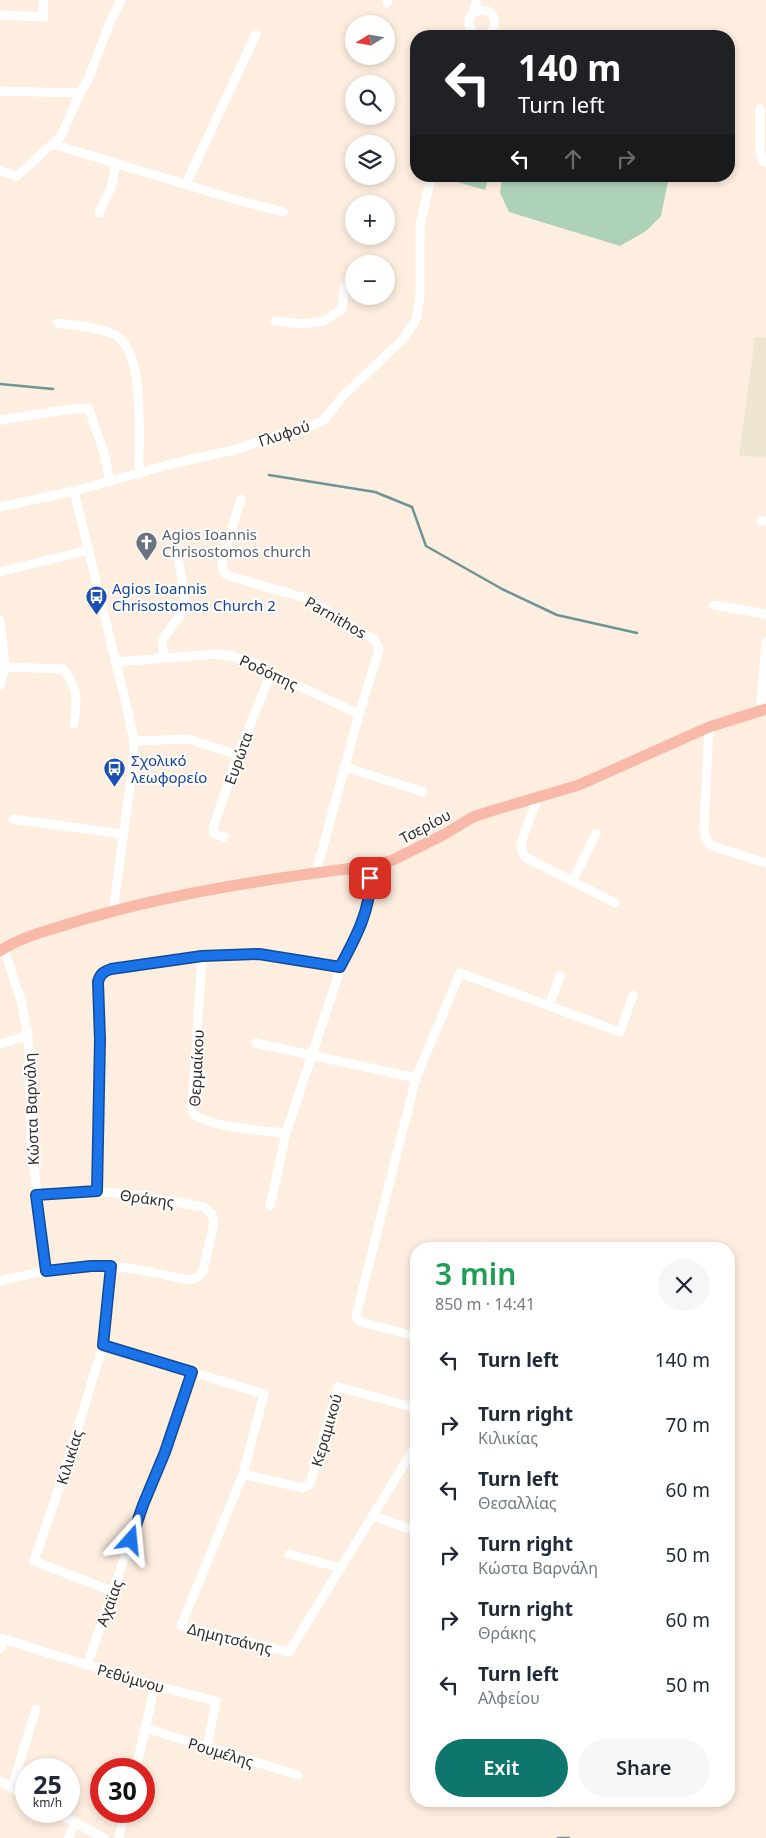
<!DOCTYPE html>
<html lang="en">
<head>
<meta charset="utf-8">
<style>
	:root { --surface:#fff; --page:#f6f6f7; --text:#1f2937; --muted:#747a83; --accent:#0f766e }
	body { margin:0; font-family:"Noto Sans",sans-serif; background:var(--page); color:var(--text); height:100vh; display:flex; flex-direction:column; font-size:19px; white-space:nowrap }
	* { box-sizing:border-box; margin:0 }
	p { font-size:16px; color:var(--muted) }
	.icon { flex:none; width:28px; height:28px; fill:none; stroke:currentColor; stroke-width:2; stroke-linecap:round; stroke-linejoin:round }
	.map { position:relative; flex:1; overflow:hidden }
	.panel { position:absolute; left:410px; top:1242px; width:325px; height:565px; display:flex; flex-direction:column; background:var(--surface); border-radius:20px; box-shadow:0 2px 8px #0003 }
	.panel>* { flex:none }
	.banner { position:absolute; left:410px; top:30px; width:325px; height:152px; border-radius:20px; box-shadow:0 2px 8px #0003; background:#202124; color:#fff; overflow:hidden }
	.needle { width:32px; rotate:259deg }
	.fabs { position:absolute; left:345px; top:15px; display:grid; gap:10px }
	.fabs a { display:grid; place-items:center; width:50px; height:50px; border-radius:50%; background:var(--surface); box-shadow:0 2px 8px #0003; font-size:25px }
	.speed { position:absolute; left:15px; top:1758px; display:flex; gap:10px; font-size:25px; font-weight:700; text-align:center }
	.speed>* { display:grid; place-content:center; width:65px; height:65px; border-radius:50%; background:var(--surface); box-shadow:0 2px 8px #0003; line-height:1 }
	.speed small { font-size:12px; font-weight:400 }
	.speed .limit { border:8px solid #d22; background:#fff; color:#111 }
	.pin { position:absolute; display:grid; place-items:center; width:42px; height:42px; color:#fff; margin:-21px; border-radius:10px; box-shadow:0 2px 8px #0006 }
	.me { position:absolute; width:55px; margin:-28px; rotate:18deg; stroke-linejoin:round; filter:drop-shadow(0 0 4px #0008) }
	.turn { display:flex; align-items:center; gap:18px; height:105px; padding:0 25px; font-size:22px }
	.turn .icon { width:65px; height:65px; stroke-width:2.5 }
	.turn b { display:block; font-size:35px; line-height:42px }
	.lanes { display:flex; align-items:center; height:48px; padding:0 25px; background:#0003; justify-content:center; gap:25px; direction:ltr }
	.lanes .off { opacity:.35 }
	.round { display:grid; place-items:center; flex:none; width:52px; height:52px; border-radius:26px; background:var(--page) }
	.head { display:flex; align-items:center; justify-content:space-between; height:85px; padding:0 25px }
	h1 { font-size:30px; font-weight:600; line-height:38px; color:#1e9e55 }
	.cta { display:flex; gap:10px; margin-top:auto; padding:10px 25px }
	.cta a { flex:1; height:58px; border-radius:30px; background:var(--accent); color:#fff; font-size:20px; font-weight:600; line-height:58px; text-align:center }
	.cta a+a { background:var(--page); color:var(--text) }
	ul { padding:0; list-style:none }
	li { display:flex; align-items:center; gap:15px; height:65px; padding:0 25px }
	li div { flex:1 }
	li b { display:block; font-size:19px }
	li em { font-style:normal }
	.map>svg:first-child { display:block }
</style>
</head>
<body>
<div class="map">
<svg width="766" height="1838" viewBox="0 0 766 1838">
	<rect width="100%" height="100%" fill="#fdeedf"/>
	<path fill="#efe6d1" d="M755 337 766 338V457L739 456Z"/>
	<path fill="#aed2b9" d="M448 176H489L485 190 447 179Z
		M502 176H669L661 216 646 231 620 246 509 212 500 193Z"/>
	<g fill="none" stroke-linecap="round" stroke-linejoin="round">
		<path stroke="#6d9498" stroke-width="2.5" d="M0 384 53 389
			M269 475 375 492 412 507 426 546 502 589 557 615 637 633
			M558 1838H569"/>
		<path stroke="#fff" stroke-width="9" d="M387 3 388 0
			M473 13 477 0
			M0 15 44 17 43 0
			M480 36C465 33 465 11 481 10 497 9 499 30 485 36
			M0 91 80 93
			M760 109V152L763 161 766 163
			M52 144 247 203 284 212
			M0 171 17 176 61 136 80 93 88 80 108 27 121 0
			M186 184 256 34
			M99 213 111 188 116 163
			M275 321 303 324 324 321 342 309 344 287
			M58 323C74 325 105 328 118 337 146 357 138 442 139 474
			M0 420 79 408 89 409 104 453 110 482
			M74 491 128 712 134 741 132 771 113 911
			M241 499 222 561 223 570 226 575 308 599 375 640 379 650 359 714 316 873
			M0 507 74 491 171 464 238 449 257 442 296 433 324 420 342 397 403 339 416 320 420 295V226L431 176
			M761 521H766
			M0 572 89 550
			M714 605 766 614
			M0 620 5 667 0 685
			M164 658 162 640 180 615 185 604 183 585 176 547
			M115 662 216 654 235 657 251 661 271 673 359 714
			M5 667 63 669C79 689 77 700 74 724
			M760 711 766 642
			M709 727 704 828 706 840 712 846 766 863
			M134 741 188 739 238 755
			M345 767 423 792
			M538 796 521 843 522 851 525 857 615 903
			M13 819 123 834
			M224 837 214 834 213 828 238 755 271 673
			M573 880 596 834
			M4 948 21 1001 28 1035 31 1141 46 1271
			M202 956 192 1108 193 1113C204 1127 267 1131 286 1133
			M549 1006 560 976
			M256 1043 416 1078
			M0 1044 28 1035
			M97 1191 100 1040 98 982C100 974 103 972 111 969L202 956 259 954 341 967
			M270 1206 286 1133 341 967C353 943 368 917 370 890 371 882 370 874 370 866
			M111 1266 103 1345 63 1477 34 1561 114 1592
			M0 1281C35 1273 73 1264 110 1266 136 1268 163 1275 189 1280L198 1277 203 1271 214 1223 212 1214 204 1207 141 1196 97 1191 36 1195
			M416 1336 364 1323 359 1321 356 1316 416 1078 460 973 620 1032 633 995
			M103 1345 264 1394 243 1474 181 1626 289 1652 416 1445
			M243 1474 303 1488 310 1484 338 1387 416 1408
			M373 1516 416 1531
			M289 1554 341 1568
			M0 1638 149 1684 216 1701 207 1748
			M0 1649 4 1640
			M87 1665 143 1505 165 1452 192 1372
			M145 1728 298 1775
			M136 1769 155 1685
			M0 1781 26 1796
			M12 1787 36 1709
			M54 1811 104 1838
			M68 1838 75 1824
			M119 1838 125 1811"/>
		<path stroke="#f9b9a8" stroke-width="11" d="M0 951C22 936 53 929 78 921 172 893 272 878 370 866L393 860 443 835 473 817 491 811 579 785 709 727 766 709"/>
	</g>
	<g fill="none" stroke-linecap="round" stroke-linejoin="round">
		<defs>
			<path id="route" d="M131 1540 143 1505 165 1452 192 1372 103 1345 111 1266H91L46 1271 36 1195 97 1191 100 1040 98 982C100 974 103 972 111 969L202 956 259 954 340 967C355 939 371 910 370 878"/>
		</defs>
		<use href="#route" stroke="#114b97" stroke-width="12"/>
		<use href="#route" stroke="#1a73e8" stroke-width="9"/>
	</g>
	<defs>
		<symbol id="church-pin" viewBox="-11 -11 22 30"><path d="M0 17L-7.5 6A9.5 9.5 0 1 1 7.5 6Z" fill="#6b7280" stroke="#fefefe"/><path d="M-1.2-6h2.4v3.5h3.3v2.4h-3.3V6h-2.4V-.1h-3.3v-2.4h3.3Z" fill="#fff"/></symbol>
		<symbol id="bus-pin" viewBox="-11 -11 22 30"><path d="M0 17L-7.5 6A9.5 9.5 0 1 1 7.5 6Z" fill="#1a4fb4" stroke="#fefefe"/><path d="M-5-6H5V4H4V6H2V4H-2V6H-4V4H-5ZM-3.5-4V0h7V-4ZM-3.5 1.2v1.5H-2V1.2ZM2 1.2v1.5H3.5V1.2Z" fill="#fff"/></symbol>
	</defs>
	<g fill-rule="evenodd">
		<use href="#church-pin" x="134" y="530" width="25" height="34"/>
		<use href="#bus-pin" x="84" y="584" width="25" height="34"/>
		<use href="#bus-pin" x="102" y="756" width="25" height="34"/>
	</g>
	<g text-anchor="middle" dominant-baseline="central" stroke-width="4" stroke-linejoin="round" paint-order="stroke">
		<g font-size="15" fill="#2f2a24" stroke="#fefefe">
			<text transform="translate(284 433) rotate(-18)">Γλυφού</text>
			<text transform="translate(336 617) rotate(30)">Parnithos</text>
			<text transform="translate(269 672) rotate(25)">Ροδόπης</text>
			<text transform="translate(238 758) rotate(-70)">Ευρώτα</text>
			<text transform="translate(425 826) rotate(-28)">Τσερίου</text>
			<text transform="translate(196 1068) rotate(-87)">Θερμαίκου</text>
			<text transform="translate(31 1109) rotate(-92)">Κώστα Βαρνάλη</text>
			<text transform="translate(147 1198) rotate(8)">Θράκης</text>
			<text transform="translate(326 1430) rotate(-74)">Κεραμικού</text>
			<text transform="translate(69 1457) rotate(-73)">Κιλικίας</text>
			<text transform="translate(109 1603) rotate(-70)">Αχαϊας</text>
			<text transform="translate(230 1638) rotate(14)">Δημητσάνης</text>
			<text transform="translate(131 1678) rotate(16)">Ρεθύμνου</text>
			<text transform="translate(221 1752) rotate(17)">Ρουμέλης</text>
		</g>
		<g font-size="15" fill="#5b616d" stroke="#fefefe" text-anchor="start">
			<text x="162" y="534">Agios Ioannis<tspan x="162" dy="17">Chrisostomos church</tspan></text>
		</g>
		<g font-size="15" fill="#164399" stroke="#fefefe" text-anchor="start">
			<text x="112" y="588">Agios Ioannis<tspan x="112" dy="17">Chrisostomos Church 2</tspan></text>
			<text x="131" y="760">Σχολικό<tspan x="131" dy="17">λεωφορείο</tspan></text>
		</g>
	</g>
</svg>
<div class="fabs">
<a><svg class="needle" viewBox="-14 -14 28 28"><path d="M0-13l5 13h-10z" fill="#e53935"/><path d="M0 13l5-13h-10z" fill="#747a83"/></svg></a>
<a><svg class="icon" aria-label="search" viewBox="0 0 24 24"><circle cx="10" cy="10" r="6"/><path d="M15 15l6 6"/></svg></a>
<a><svg class="icon" aria-label="layers" viewBox="0 0 24 24"><path d="M12 4l9 5-9 5-9-5zM3 14l9 5 9-5"/></svg></a>
<a>+</a>
<a>−</a>
</div>
<div class="speed"><div>25<small>km/h</small></div><div class="limit">30</div></div>
<div class="pin" style="left:370px;top:878px;background:#d93025"><svg class="icon" aria-label="arrive" viewBox="0 0 24 24"><path d="M6 21V4h12l-3 4 3 4H6"/></svg></div>
<svg class="me" style="left:131px;top:1540px" viewBox="-20 -20 40 40"><path d="M0-17L14 15 0 8-14 15z" fill="#1a73e8" stroke="#fff" stroke-width="4"/></svg>
<div class="banner">
<div class="turn"><svg class="icon" aria-label="left" viewBox="0 0 24 24"><path d="M17 20v-9H6M10 6l-5 5 5 5"/></svg><div><b>140 m</b>Turn left</div></div>
<div class="lanes"><svg class="icon" aria-label="left" viewBox="0 0 24 24"><path d="M17 20v-9H6M10 6l-5 5 5 5"/></svg><svg class="icon off" aria-label="ahead" viewBox="0 0 24 24"><path d="M12 20V5M6 11l6-6 6 6"/></svg><svg class="icon off" aria-label="right" viewBox="0 0 24 24"><path d="M7 20v-9h11M14 6l5 5-5 5"/></svg></div>
</div>
<section class="panel">
<div class="head"><div><h1>3 min</h1><p>850 m · 14:41</p></div><a class="round"><svg class="icon" aria-label="close" viewBox="0 0 24 24"><path d="M6 6l12 12M18 6L6 18"/></svg></a></div>
<ul>
<li><svg class="icon" aria-label="left" viewBox="0 0 24 24"><path d="M17 20v-9H6M10 6l-5 5 5 5"/></svg><div><b>Turn left</b></div><em>140 m</em></li>
<li><svg class="icon" aria-label="right" viewBox="0 0 24 24"><path d="M7 20v-9h11M14 6l5 5-5 5"/></svg><div><b>Turn right</b><p>Κιλικίας</p></div><em>70 m</em></li>
<li><svg class="icon" aria-label="left" viewBox="0 0 24 24"><path d="M17 20v-9H6M10 6l-5 5 5 5"/></svg><div><b>Turn left</b><p>Θεσαλλίας</p></div><em>60 m</em></li>
<li><svg class="icon" aria-label="right" viewBox="0 0 24 24"><path d="M7 20v-9h11M14 6l5 5-5 5"/></svg><div><b>Turn right</b><p>Κώστα Βαρνάλη</p></div><em>50 m</em></li>
<li><svg class="icon" aria-label="right" viewBox="0 0 24 24"><path d="M7 20v-9h11M14 6l5 5-5 5"/></svg><div><b>Turn right</b><p>Θράκης</p></div><em>60 m</em></li>
<li><svg class="icon" aria-label="left" viewBox="0 0 24 24"><path d="M17 20v-9H6M10 6l-5 5 5 5"/></svg><div><b>Turn left</b><p>Αλφείου</p></div><em>50 m</em></li>
</ul>
<div class="cta"><a>Exit</a><a>Share</a></div>
</section>
</div>
</body>
</html>
